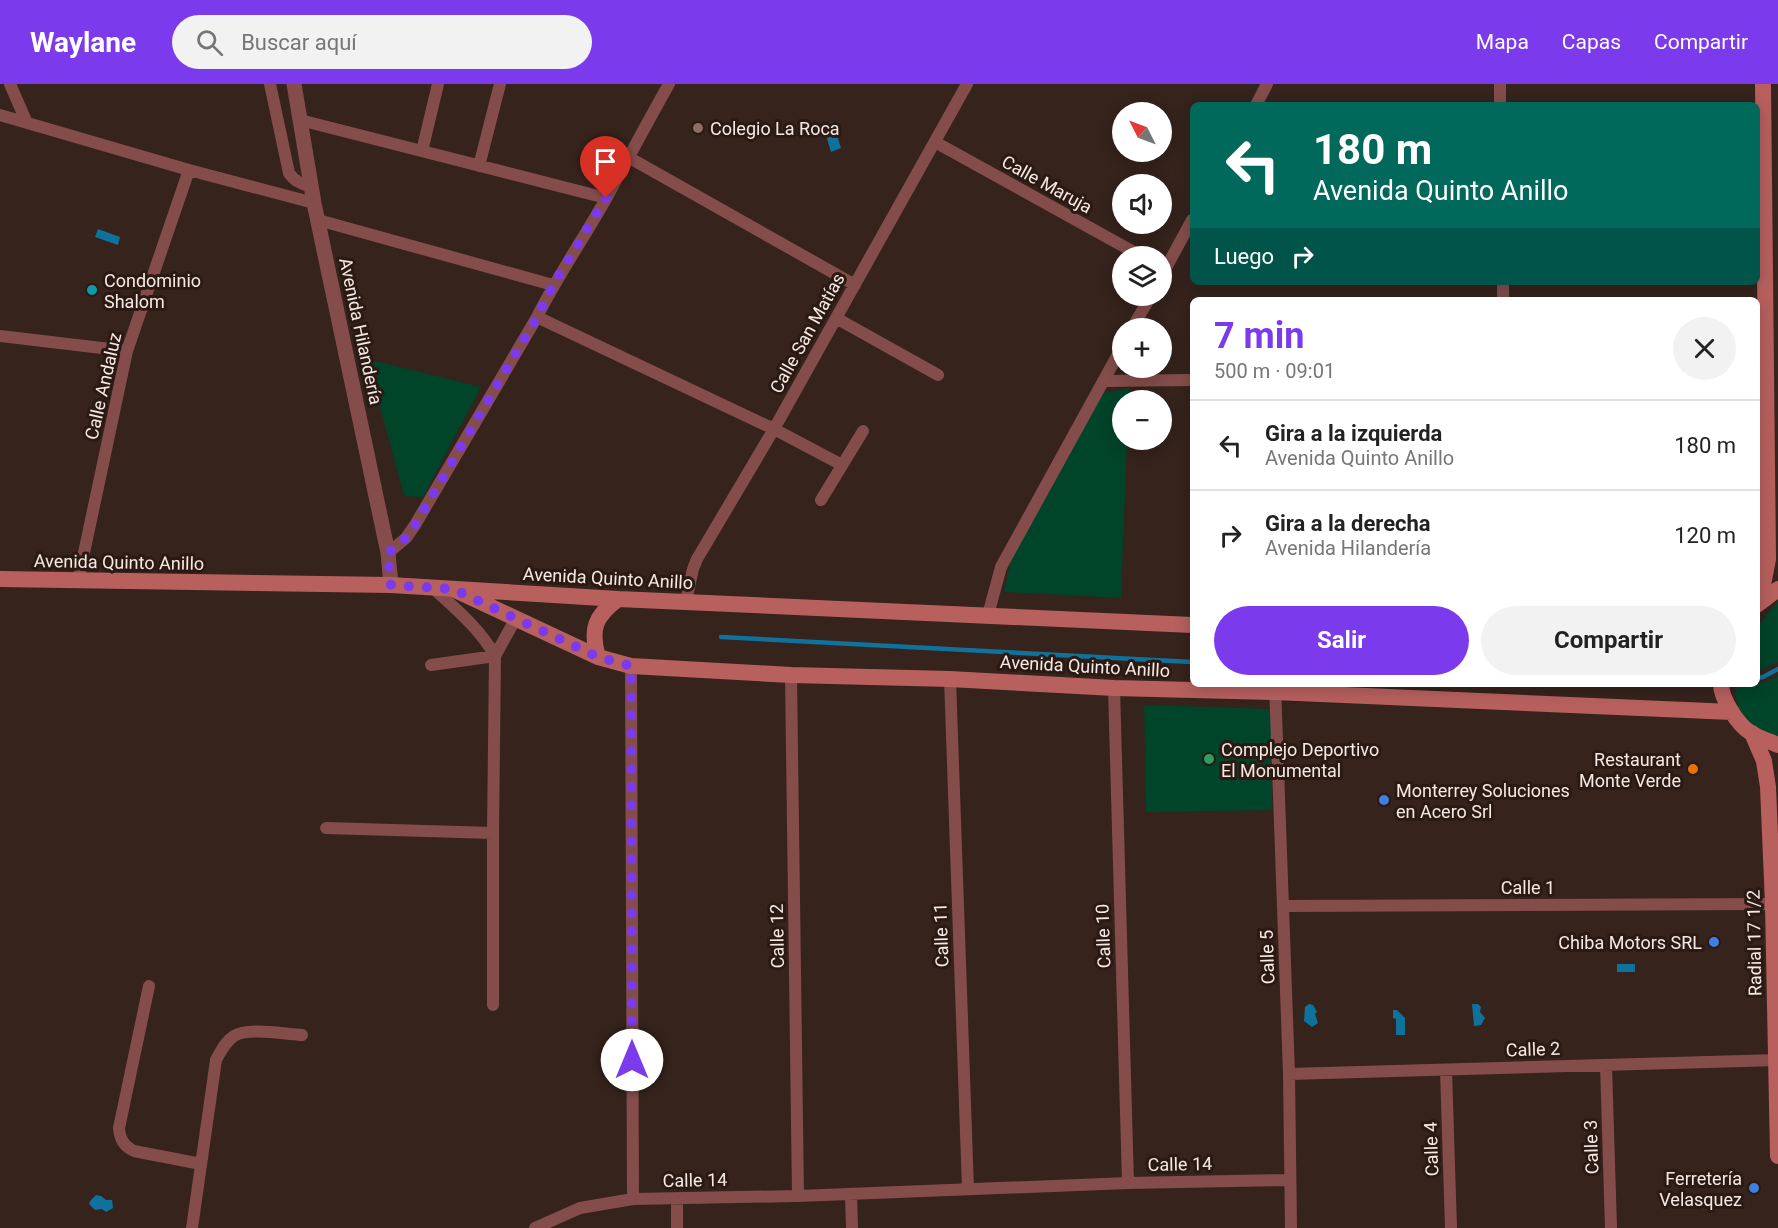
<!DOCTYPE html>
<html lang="es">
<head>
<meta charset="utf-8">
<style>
	:root { --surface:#fff; --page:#f2f2f2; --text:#222; --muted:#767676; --line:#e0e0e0; --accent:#7c3aed }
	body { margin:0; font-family:Roboto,sans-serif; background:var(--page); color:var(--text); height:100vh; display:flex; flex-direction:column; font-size:22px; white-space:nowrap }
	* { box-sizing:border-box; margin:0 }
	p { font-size:20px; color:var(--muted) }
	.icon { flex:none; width:33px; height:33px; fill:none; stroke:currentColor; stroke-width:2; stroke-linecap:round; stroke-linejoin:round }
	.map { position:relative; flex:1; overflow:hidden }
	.drawer { position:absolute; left:1190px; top:213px; width:570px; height:390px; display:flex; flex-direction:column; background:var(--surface); border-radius:9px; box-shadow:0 3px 15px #0003 }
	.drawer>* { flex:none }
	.hud { position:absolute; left:1190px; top:18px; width:570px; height:183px; border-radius:9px; box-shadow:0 3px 15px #0003; background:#00695c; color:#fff; overflow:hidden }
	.needle { width:39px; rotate:312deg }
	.fabs { position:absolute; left:1112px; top:18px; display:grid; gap:12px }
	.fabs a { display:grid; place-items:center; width:60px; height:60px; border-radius:50%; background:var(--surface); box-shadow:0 3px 15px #0003; font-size:30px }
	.pin { position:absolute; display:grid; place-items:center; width:51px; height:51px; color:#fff; margin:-62px -26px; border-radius:50% 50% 50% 0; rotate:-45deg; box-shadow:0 0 6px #0007 }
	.pin .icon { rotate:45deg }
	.me { position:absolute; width:66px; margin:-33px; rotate:0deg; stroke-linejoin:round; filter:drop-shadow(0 0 4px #0008) }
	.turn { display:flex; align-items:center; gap:21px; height:126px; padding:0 24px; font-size:27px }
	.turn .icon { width:78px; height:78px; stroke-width:2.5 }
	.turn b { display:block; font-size:42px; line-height:51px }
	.then { display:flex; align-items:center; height:57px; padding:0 24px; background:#0003; gap:12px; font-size:22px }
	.round { display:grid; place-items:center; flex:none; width:63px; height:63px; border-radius:32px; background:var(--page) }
	.summary { display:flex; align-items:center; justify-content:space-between; height:102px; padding:0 24px }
	h1 { font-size:36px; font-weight:700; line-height:45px; color:var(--accent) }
	.action { display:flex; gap:12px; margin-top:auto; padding:12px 24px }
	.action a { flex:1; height:69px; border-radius:36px; background:var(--accent); color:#fff; font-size:24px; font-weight:700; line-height:69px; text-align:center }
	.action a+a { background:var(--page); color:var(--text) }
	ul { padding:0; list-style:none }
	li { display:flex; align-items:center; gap:18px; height:90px; padding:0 24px; border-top:2px solid var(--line) }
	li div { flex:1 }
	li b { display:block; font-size:22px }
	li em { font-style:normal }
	header { display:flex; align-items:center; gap:36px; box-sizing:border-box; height:84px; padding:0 30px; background:var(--accent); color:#fff }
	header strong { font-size:28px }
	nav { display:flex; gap:33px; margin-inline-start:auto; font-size:21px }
	.search { width:420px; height:54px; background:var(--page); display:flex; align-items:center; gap:15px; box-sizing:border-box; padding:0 21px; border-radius:33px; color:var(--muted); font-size:22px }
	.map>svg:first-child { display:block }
</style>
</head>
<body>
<header>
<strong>Waylane</strong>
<div class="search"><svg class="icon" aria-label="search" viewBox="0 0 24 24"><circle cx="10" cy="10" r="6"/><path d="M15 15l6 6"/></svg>Buscar aquí</div>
<nav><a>Mapa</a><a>Capas</a><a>Compartir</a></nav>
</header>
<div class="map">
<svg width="1778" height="1144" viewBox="0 0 1778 1144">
	<rect width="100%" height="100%" fill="#35231c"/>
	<path fill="#00442a" d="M367 275 481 303 423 413 404 412Z
		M1129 304V316H1122V356H1127L1121 514 1004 508 1013 468 1103 309Z
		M1778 517V578L1757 588V543Z
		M1778 592V652C1772 650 1765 648 1760 645 1744 637 1733 619 1736 602 1751 601 1765 600 1778 592Z
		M1144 621 1272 625V726L1146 728Z"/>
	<path fill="#0f729d" d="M833 38 841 64 831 68 823 41Z
		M98 145 120 153 118 161 95 153Z
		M1617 880H1635V888H1617Z
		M1309 920 1313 921 1317 928 1315 930 1318 939 1312 943 1304 937 1305 923Z
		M1472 920H1478L1481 923 1480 928 1485 934 1481 941 1474 942Z
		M1393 926H1397L1405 934V951H1396V935L1393 934Z
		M96 1111 101 1112 106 1116H112L113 1124 106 1128 102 1125 95 1126 89 1120 90 1117Z"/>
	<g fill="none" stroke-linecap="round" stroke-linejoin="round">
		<path stroke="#0f729d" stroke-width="4.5" d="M721 553 1192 578
			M1756 594 1763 593 1778 585"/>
		<path stroke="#844d4b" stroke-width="12" d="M10 0 27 39
			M270 0 289 89C294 97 302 100 311 103
			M1500 0V21
			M1256 21 1267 0
			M0 31 189 86 314 119
			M300 36 606 114
			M935 58 1141 172
			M422 67 438 0
			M628 73 855 201
			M479 82 500 0
			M318 136 553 201
			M1161 193 1192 136
			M1503 198V216
			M537 233 774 345 842 381
			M836 234 938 291
			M1132 244 1151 212
			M0 252 127 267
			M1103 297 1192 296
			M821 416 863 347
			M388 469 406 454 415 441 537 233C558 191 584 154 607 113 628 75 648 37 669 0
			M78 497 127 267 189 86
			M433 504C456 525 480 545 495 572L493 749V921
			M686 517 693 485 697 475 774 345 967 0
			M988 531 1001 483 1122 263
			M431 581 495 572 516 534
			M631 582 633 1115
			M791 591 798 1112
			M950 595 968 1105
			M1275 601 1289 990 1291 1144
			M1114 604 1128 1099
			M326 744 493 749
			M1283 822 1773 820
			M149 902 119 1044C120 1056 124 1062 134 1067L201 1080
			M1606 981 1611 1144
			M1446 986 1451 1144
			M1289 990 1778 976
			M851 1110 852 1144
			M677 1115V1144
			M192 1144 216 976C221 967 225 958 234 952 247 943 285 950 302 951
			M535 1144 580 1124 633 1115 798 1112 1128 1099 1290 1096"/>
		<path stroke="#844d4b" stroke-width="15" d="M294 0 314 119 388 469 391 501"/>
		<path stroke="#b7605e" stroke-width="16" d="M0 495 391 501 618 515 1192 541
			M453 505 598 573 631 582 791 591 950 595 1114 604 1275 608 1732 628
			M1760 517 1768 475 1763 0
			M1757 521 1778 505
			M598 573C590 545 595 532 618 515
			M1721 600C1721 615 1738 641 1751 649 1759 654 1769 657 1778 661
			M1752 649 1764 677 1768 703 1773 820 1778 1072"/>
	</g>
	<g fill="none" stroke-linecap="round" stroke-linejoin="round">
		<path stroke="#7c3aed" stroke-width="10" stroke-dasharray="0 18" d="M606 114 553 201 537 233 415 441 406 454 388 469 391 501 453 505 598 573 631 582 632 976"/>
	</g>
	<circle fill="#8d6e63" stroke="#2b1a13" stroke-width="2" cx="698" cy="44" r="6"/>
	<circle fill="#0f9aa8" stroke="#2b1a13" stroke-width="2" cx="92" cy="206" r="6"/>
	<circle fill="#2e9e5b" stroke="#2b1a13" stroke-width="2" cx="1209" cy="675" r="6"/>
	<circle fill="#e8710a" stroke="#2b1a13" stroke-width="2" cx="1693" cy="685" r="6"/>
	<g fill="#3f7fe0" stroke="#2b1a13" stroke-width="2">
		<circle cx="1384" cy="716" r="6"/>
		<circle cx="1714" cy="858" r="6"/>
		<circle cx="1754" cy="1104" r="6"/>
	</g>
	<g text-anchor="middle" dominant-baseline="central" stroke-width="6" stroke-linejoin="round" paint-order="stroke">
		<g font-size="18" fill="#f6e9e4" stroke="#2b1a13" text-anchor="start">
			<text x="710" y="44">Colegio La Roca</text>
			<text x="104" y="196">Condominio<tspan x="104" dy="21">Shalom</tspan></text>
			<text x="1221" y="665">Complejo Deportivo<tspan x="1221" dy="21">El Monumental</tspan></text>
			<text x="1681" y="675" text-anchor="end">Restaurant<tspan x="1681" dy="21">Monte Verde</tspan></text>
			<text x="1396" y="706">Monterrey Soluciones<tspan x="1396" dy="21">en Acero Srl</tspan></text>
			<text x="1702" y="858" text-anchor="end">Chiba Motors SRL</text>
			<text x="1742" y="1094" text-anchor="end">Ferretería<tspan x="1742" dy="21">Velasquez</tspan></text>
		</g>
		<g font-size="18" fill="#f6e9e4" stroke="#2b1a13">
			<text transform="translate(1047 100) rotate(29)">Calle Maruja</text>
			<text transform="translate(361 247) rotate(78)">Avenida Hilandería</text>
			<text transform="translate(807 249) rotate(-61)">Calle San Matías</text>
			<text transform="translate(103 302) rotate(-77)">Calle Andaluz</text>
			<text transform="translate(119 478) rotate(1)">Avenida Quinto Anillo</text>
			<text transform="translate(608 494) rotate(3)">Avenida Quinto Anillo</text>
			<text transform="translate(1085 582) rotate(3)">Avenida Quinto Anillo</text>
			<text x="1528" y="803">Calle 1</text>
			<text transform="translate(941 851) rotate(-92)">Calle 11</text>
			<text transform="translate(777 852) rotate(-91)">Calle 12</text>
			<text transform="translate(1103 852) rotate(-92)">Calle 10</text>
			<text transform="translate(1754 859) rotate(-91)">Radial 17 1/2</text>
			<text transform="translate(1267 873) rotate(-92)">Calle 5</text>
			<text transform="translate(1533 965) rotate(-2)">Calle 2</text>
			<text transform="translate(1591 1063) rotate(-92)">Calle 3</text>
			<text transform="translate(1431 1065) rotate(-92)">Calle 4</text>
			<text transform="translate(1180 1080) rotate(-1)">Calle 14</text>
			<text transform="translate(695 1096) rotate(-1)">Calle 14</text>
		</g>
	</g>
</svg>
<div class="fabs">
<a><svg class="needle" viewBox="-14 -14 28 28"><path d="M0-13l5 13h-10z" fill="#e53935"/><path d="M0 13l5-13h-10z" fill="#767676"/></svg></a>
<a><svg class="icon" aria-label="sound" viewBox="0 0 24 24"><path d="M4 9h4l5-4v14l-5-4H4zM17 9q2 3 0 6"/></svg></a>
<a><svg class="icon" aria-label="layers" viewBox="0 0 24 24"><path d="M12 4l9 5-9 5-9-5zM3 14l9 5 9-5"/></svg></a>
<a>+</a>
<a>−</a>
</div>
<div class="pin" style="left:606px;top:114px;background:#d93025"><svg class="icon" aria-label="arrive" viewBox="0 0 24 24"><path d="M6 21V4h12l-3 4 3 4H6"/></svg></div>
<svg class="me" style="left:632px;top:976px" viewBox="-20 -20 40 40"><circle r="19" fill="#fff"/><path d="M0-13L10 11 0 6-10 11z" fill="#7c3aed"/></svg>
<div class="hud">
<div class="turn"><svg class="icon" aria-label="left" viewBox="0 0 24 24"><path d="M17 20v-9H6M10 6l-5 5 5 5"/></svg><div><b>180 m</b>Avenida Quinto Anillo</div></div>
<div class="then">Luego<svg class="icon" aria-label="right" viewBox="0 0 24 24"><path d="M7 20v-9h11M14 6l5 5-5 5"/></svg></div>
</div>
<section class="drawer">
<div class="summary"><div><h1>7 min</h1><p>500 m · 09:01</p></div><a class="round"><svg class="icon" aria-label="close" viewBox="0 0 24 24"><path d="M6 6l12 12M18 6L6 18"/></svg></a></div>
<ul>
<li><svg class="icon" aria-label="left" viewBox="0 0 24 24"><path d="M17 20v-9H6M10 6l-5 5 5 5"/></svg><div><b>Gira a la izquierda</b><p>Avenida Quinto Anillo</p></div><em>180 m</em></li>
<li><svg class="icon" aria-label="right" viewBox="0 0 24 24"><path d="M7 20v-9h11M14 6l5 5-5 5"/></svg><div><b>Gira a la derecha</b><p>Avenida Hilandería</p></div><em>120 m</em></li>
</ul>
<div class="action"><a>Salir</a><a>Compartir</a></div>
</section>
</div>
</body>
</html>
